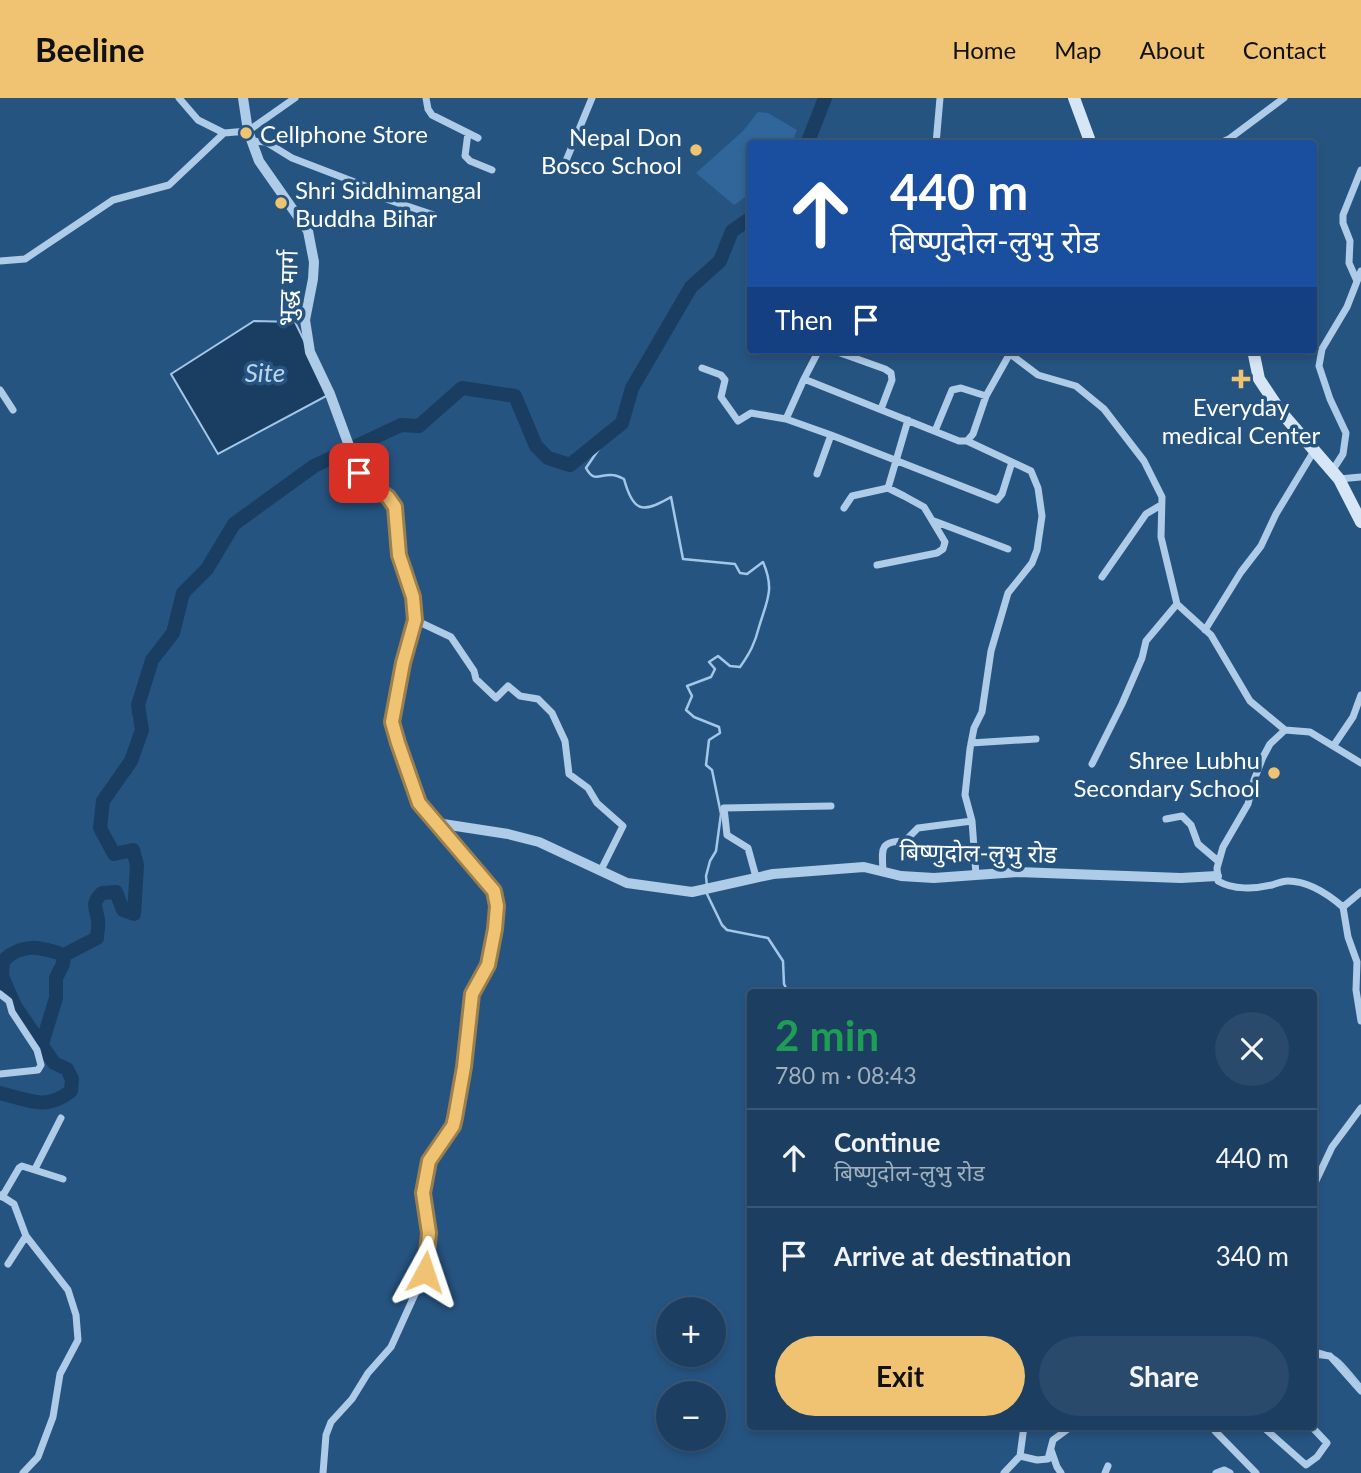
<!DOCTYPE html>
<html lang="en">
<head>
<meta charset="utf-8">
<style>
	:root { --surface:#1c3f61; --page:#294a6a; --text:#f1f3f6; --muted:#a0afbd; --line:#3a5876; --accent:#f0c373 }
	body { margin:0; font-family:Lato,"Noto Sans Devanagari",sans-serif; background:var(--page); color:var(--text); height:100vh; display:flex; flex-direction:column; font-size:26px; white-space:nowrap }
	* { box-sizing:border-box; margin:0 }
	p { font-size:23px; color:var(--muted) }
	.icon { flex:none; width:38px; height:38px; fill:none; stroke:currentColor; stroke-width:2; stroke-linecap:round; stroke-linejoin:round }
	.map { position:relative; flex:1; overflow:hidden }
	.drawer { position:absolute; left:747px; top:891px; width:570px; height:441px; display:flex; flex-direction:column; background:var(--surface); border-radius:7px; box-shadow:0 4px 10px #0003,0 0 0 2px var(--line) }
	.drawer>* { flex:none }
	.banner { position:absolute; left:747px; top:42px; width:570px; height:214px; border-radius:7px; box-shadow:0 4px 10px #0003,0 0 0 2px var(--line); background:#1a4fa0; color:#fff; overflow:hidden }
	.tools { position:absolute; left:656px; top:1199px; display:grid; gap:14px }
	.tools a { display:grid; place-items:center; width:70px; height:70px; border-radius:50%; background:var(--surface); box-shadow:0 4px 10px #0003,0 0 0 2px var(--line); font-size:35px }
	.pin { position:absolute; display:grid; place-items:center; width:60px; height:60px; color:#fff; margin:-30px; border-radius:14px; box-shadow:0 4px 10px #0006 }
	.me { position:absolute; width:77px; margin:-38px; rotate:5deg; stroke-linejoin:round; filter:drop-shadow(0 0 5px #0008) }
	.turn { display:flex; align-items:center; gap:24px; height:147px; padding:0 28px; font-size:32px }
	.turn .icon { width:91px; height:91px; stroke-width:2.5 }
	.turn b { display:block; font-size:49px; line-height:60px }
	.then { display:flex; align-items:center; height:66px; padding:0 28px; background:#0003; gap:14px; font-size:26px }
	.round { display:grid; place-items:center; flex:none; width:74px; height:74px; border-radius:37px; background:var(--page) }
	.summary { display:flex; align-items:center; justify-content:space-between; height:119px; padding:0 28px }
	h1 { font-size:42px; font-weight:700; line-height:52px; color:#1e9e55 }
	.cta { display:flex; gap:14px; margin-top:auto; padding:14px 28px }
	.cta a { flex:1; height:80px; border-radius:42px; background:var(--accent); color:#111; font-size:28px; font-weight:700; line-height:80px; text-align:center }
	.cta a+a { background:var(--page); color:var(--text) }
	ul { padding:0; list-style:none }
	li { display:flex; align-items:center; gap:21px; height:98px; padding:0 28px; border-top:2px solid var(--line) }
	li div { flex:1 }
	li b { display:block; font-size:26px }
	li em { font-style:normal }
	header { display:flex; align-items:center; gap:42px; box-sizing:border-box; height:98px; padding:0 35px; background:var(--accent); color:#111 }
	header strong { font-size:33px }
	nav { display:flex; gap:38px; margin-inline-start:auto; font-size:24px }
	.map>svg:first-child { display:block }
</style>
</head>
<body>
<header>
<strong>Beeline</strong>
<nav><a>Home</a><a>Map</a><a>About</a><a>Contact</a></nav>
</header>
<div class="map">
<svg width="1361" height="1375" viewBox="0 0 1361 1375">
	<rect width="100%" height="100%" fill="#265481"/>
	<path fill="#306699" d="M758 14 768 15 797 32 792 45 751 46V95L734 107 696 75 743 33Z"/>
	<path fill="#1a3d62" stroke="#a2c7e7" stroke-width="2" d="M254 223 295 224 330 296 218 356 171 276Z"/>
	<g fill="none" stroke-linecap="round" stroke-linejoin="round">
		<path stroke="#a2c7e7" stroke-width="2.5" d="M607 339 586 370C594 385 599 376 612 377 615 377 622 380 624 381 633 414 642 416 671 399L683 461 735 466 740 475 747 476 763 464C775 492 767 502 759 529 755 545 750 555 740 569L730 568 718 558 709 564 715 571 711 579 687 588 692 598 686 612 694 619 719 629 720 635 709 642 706 667 712 672 721 716 716 753 710 763 706 778 707 789
			M707 796 722 827 727 832 768 840 783 863 784 886 788 894
			M1314 1252C1341 1256 1344 1269 1361 1287"/>
		<path stroke="#1a3d62" stroke-width="14" d="M807 46 825 0
			M41 949 56 900V880L63 866 64 857
			M0 995C28 1002 46 1013 71 993L72 981 67 971 54 965 15 908 2 878 3 863C22 844 41 849 64 857L97 840C97 835 99 828 98 822 96 809 91 806 102 795L116 794 123 812 134 816 137 767 133 752 114 756 100 730 103 703 131 663 142 632 138 607 152 562 173 535 183 495 207 471 234 426 314 368 401 327 419 328 462 290 515 298 536 348 548 360 570 367 622 325 632 290 691 189 720 163 732 133 751 120"/>
		<path stroke="#aecbe7" stroke-width="7" d="M179 0 198 22 224 35
			M426 0 428 11 432 17 478 40
			M468 35 465 58 470 63 492 72
			M251 43 266 44 292 60 365 88 380 99 434 117
			M936 46 940 0
			M1218 46 1229 41 1284 0
			M563 70 592 0
			M0 163 25 161 113 102 169 87 224 35 248 33 295 0
			M1361 173 1347 209 1322 251 1319 268 1330 301 1346 335 1343 356 1334 370 1339 381 1361 379
			M1357 183 1349 165 1350 143 1343 125V117L1361 72
			M832 252 885 271 891 275 892 282 881 311
			M1005 252 1038 277 1076 288 1104 311 1144 363 1162 399 1161 439 1177 506 1211 537 1250 603 1285 632 1270 646 1263 659 1254 682 1248 706 1223 749 1217 770 1218 783C1233 792 1255 791 1272 787 1278 785 1282 783 1288 783 1308 783 1329 797 1343 809L1348 839 1357 864 1356 892 1361 923
			M702 270 721 277 725 282 721 299 738 323 751 315 786 321
			M804 281 819 252
			M0 292 13 312
			M935 333 952 292 961 290 986 298
			M831 337 997 402 1002 396 1012 364
			M967 343 1031 373 1038 390 1042 418 1037 452 1032 465 1008 495 991 553 982 614 974 630 970 651 965 697 972 723 976 777
			M817 376 831 337 786 321 804 281 959 343H967L973 336 986 298 1009 257
			M888 390 908 322
			M844 410 852 398 888 390 904 398 924 409 945 444 943 451 937 455 877 467
			M934 423 1008 451
			M1102 479 1146 416 1161 407
			M415 522 451 539 474 573 476 581 496 600 508 588 520 598 538 601 552 615 565 643 569 676 588 690 597 705 623 728 601 772
			M1205 532 1241 474 1261 448 1276 416 1314 353
			M1285 632 1310 634 1361 665
			M971 645 1036 641
			M1334 647 1353 619 1361 597
			M1092 666 1122 606 1142 560 1146 543 1177 506
			M1166 721 1182 718 1191 727 1198 746 1218 763
			M883 773C882 751 879 743 905 743L918 730 972 723
			M756 779 748 750 727 737 724 710 831 708
			M1343 809 1361 794
			M0 896 9 903 12 914 37 952 41 967 38 972 0 976
			M35 1071 61 1020
			M1314 1087 1332 1049 1361 1010
			M0 1097 14 1106 26 1138 68 1192 76 1217 78 1242 60 1276 53 1319 38 1359 23 1375
			M2 1099 19 1070 22 1068 63 1081
			M8 1166 26 1138
			M1314 1256 1330 1258 1361 1293
			M1213 1328 1215 1333 1256 1375
			M1262 1328 1306 1367 1317 1359 1327 1345 1311 1328
			M1051 1352 1057 1369 1061 1375
			M1020 1358 1024 1328
			M323 1375 326 1337 331 1324 352 1301 368 1275 391 1249 425 1174 429 1135 423 1095 429 1063 453 1028 464 969 472 896 488 867 495 831 497 808 494 793 434 723
			M1004 1375 1020 1358 1037 1362 1048 1361 1053 1342 1072 1328
			M1105 1375 1108 1368
			M1216 1375 1224 1372 1230 1375"/>
		<path stroke="#aecbe7" stroke-width="10" d="M243 0 248 33 259 63 308 133 314 164 313 181 305 222 310 254 330 296 359 375 376 391 388 399 395 409 396 442 402 471 413 499 415 522 403 565 392 624 419 705 432 719 443 726 508 736 539 744 627 785 692 794 773 776 864 769 901 778 934 780 1018 774 1181 780 1217 778"/>
		<path stroke="#d7e6f6" stroke-width="12" d="M1074 0 1091 46
			M1253 252 1259 281 1281 314 1339 381 1361 424"/>
	</g>
	<g fill="none" stroke-linecap="round" stroke-linejoin="round">
		<defs>
			<path id="route" d="M359 375 376 391 388 399 395 409 399 457 413 499 415 522 403 565 392 624 398 645 419 705 494 793 497 808 495 831 488 867 472 896 464 969 455 1020 453 1028 429 1063 423 1095 429 1135 425 1174"/>
		</defs>
		<use href="#route" stroke="#9c7f4b" stroke-width="18"/>
		<use href="#route" stroke="#f0c373" stroke-width="12"/>
	</g>
	<g fill="#f0c373" stroke="#265481" stroke-width="2.5">
		<circle cx="246" cy="35" r="7"/>
		<circle cx="696" cy="52" r="7"/>
		<circle cx="281" cy="105" r="7"/>
		<path d="M1237.5 270.5h7v7h7v7h-7v7h-7v-7h-7v-7h7z"/>
		<circle cx="1274" cy="675" r="7"/>
	</g>
	<g text-anchor="middle" dominant-baseline="central" stroke-width="7" stroke-linejoin="round" paint-order="stroke">
		<g font-size="24" fill="#fff" stroke="#265481" text-anchor="start">
			<text x="260" y="35">Cellphone Store</text>
			<text x="682" y="38" text-anchor="end">Nepal Don<tspan x="682" dy="28">Bosco School</tspan></text>
			<text x="295" y="91">Shri Siddhimangal<tspan x="295" dy="28">Buddha Bihar</tspan></text>
			<text x="1241" y="308" text-anchor="middle">Everyday<tspan x="1241" dy="28">medical Center</tspan></text>
			<text x="1260" y="661" text-anchor="end">Shree Lubhu<tspan x="1260" dy="28">Secondary School</tspan></text>
		</g>
		<g font-size="24" fill="#fff" stroke="#265481">
			<text transform="translate(287 190) rotate(-88)">भुद्ध मार्ग</text>
			<text transform="translate(978 754) rotate(1)">बिष्णुदोल-लुभु रोड</text>
		</g>
		<g font-size="26" font-style="italic" fill="#b9d5ee" stroke="#265481">
			<text x="265" y="274">Site</text>
		</g>
	</g>
</svg>
<div class="tools">
<a>+</a>
<a>−</a>
</div>
<div class="pin" style="left:359px;top:375px;background:#d93025"><svg class="icon" aria-label="arrive" viewBox="0 0 24 24"><path d="M6 21V4h12l-3 4 3 4H6"/></svg></div>
<svg class="me" style="left:425px;top:1174px" viewBox="-20 -20 40 40"><path d="M0-17L14 15 0 8-14 15z" fill="#f0c373" stroke="#fff" stroke-width="4"/></svg>
<div class="banner">
<div class="turn"><svg class="icon" aria-label="ahead" viewBox="0 0 24 24"><path d="M12 20V5M6 11l6-6 6 6"/></svg><div><b>440 m</b>बिष्णुदोल-लुभु रोड</div></div>
<div class="then">Then<svg class="icon" aria-label="arrive" viewBox="0 0 24 24"><path d="M6 21V4h12l-3 4 3 4H6"/></svg></div>
</div>
<section class="drawer">
<div class="summary"><div><h1>2 min</h1><p>780 m · 08:43</p></div><a class="round"><svg class="icon" aria-label="close" viewBox="0 0 24 24"><path d="M6 6l12 12M18 6L6 18"/></svg></a></div>
<ul>
<li><svg class="icon" aria-label="ahead" viewBox="0 0 24 24"><path d="M12 20V5M6 11l6-6 6 6"/></svg><div><b>Continue</b><p>बिष्णुदोल-लुभु रोड</p></div><em>440 m</em></li>
<li><svg class="icon" aria-label="arrive" viewBox="0 0 24 24"><path d="M6 21V4h12l-3 4 3 4H6"/></svg><div><b>Arrive at destination</b></div><em>340 m</em></li>
</ul>
<div class="cta"><a>Exit</a><a>Share</a></div>
</section>
</div>
</body>
</html>
